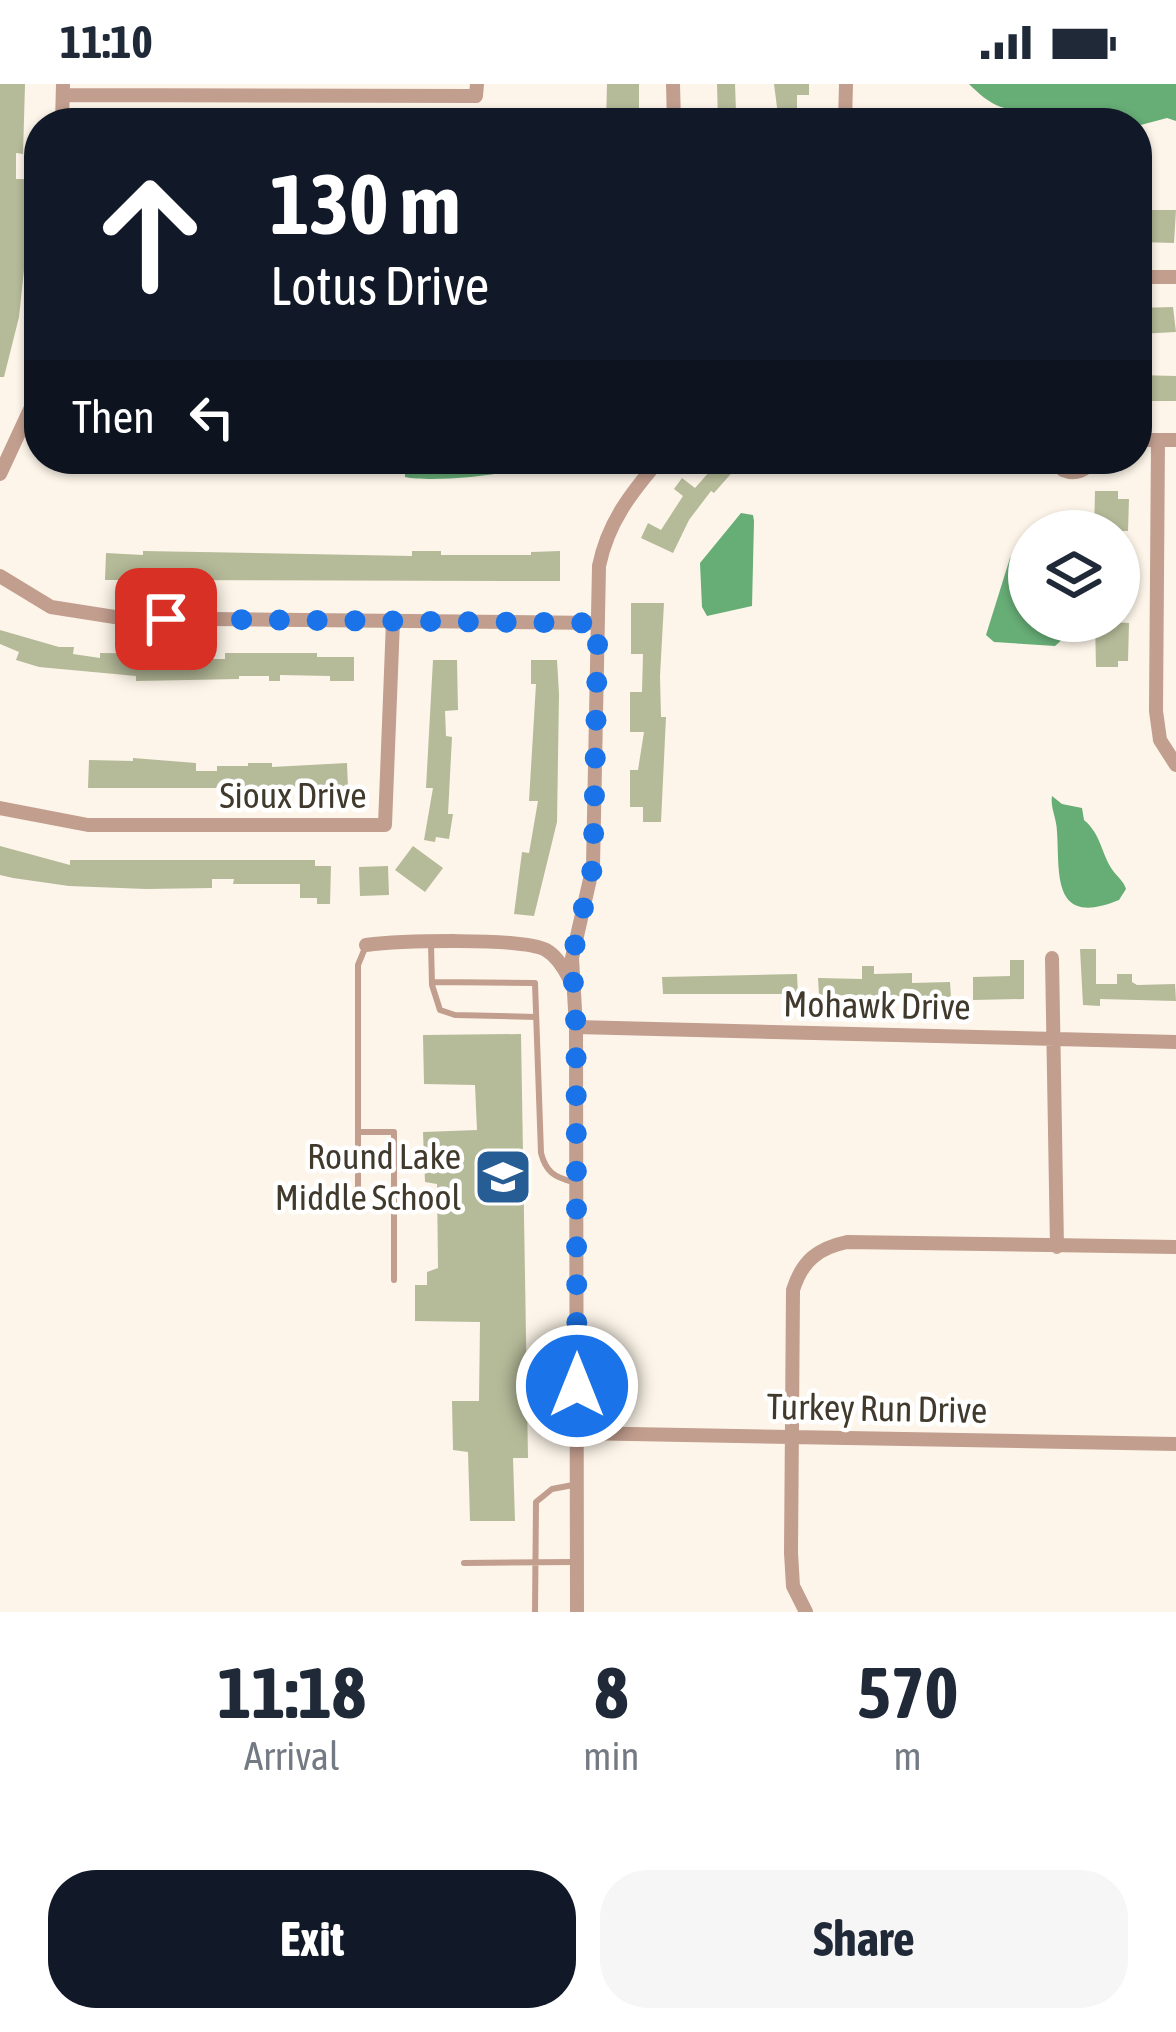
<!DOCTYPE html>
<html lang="en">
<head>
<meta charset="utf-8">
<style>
	:root { --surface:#fff; --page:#f6f6f7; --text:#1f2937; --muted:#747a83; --accent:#111827 }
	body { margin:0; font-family:"Asap Condensed",sans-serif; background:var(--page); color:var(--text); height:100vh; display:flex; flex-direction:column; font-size:45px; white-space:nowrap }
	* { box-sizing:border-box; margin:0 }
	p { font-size:39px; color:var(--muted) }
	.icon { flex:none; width:66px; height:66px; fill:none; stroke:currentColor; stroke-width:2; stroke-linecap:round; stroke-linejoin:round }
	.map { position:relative; height:1528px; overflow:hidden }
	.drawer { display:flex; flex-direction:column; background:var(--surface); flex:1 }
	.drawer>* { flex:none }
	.hud { position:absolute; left:24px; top:24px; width:1128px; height:366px; border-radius:48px; box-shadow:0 3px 9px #0004; background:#111827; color:#fff; overflow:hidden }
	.fabs { position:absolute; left:1008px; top:426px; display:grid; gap:24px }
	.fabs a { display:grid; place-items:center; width:132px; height:132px; border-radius:50%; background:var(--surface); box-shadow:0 3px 9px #0004; font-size:60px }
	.pin { position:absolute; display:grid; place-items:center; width:102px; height:102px; color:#fff; margin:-51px; border-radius:24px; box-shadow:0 6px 18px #0006 }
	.me { position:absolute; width:132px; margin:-66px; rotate:0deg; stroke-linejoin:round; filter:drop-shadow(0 0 9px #0008) }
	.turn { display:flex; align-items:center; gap:42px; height:252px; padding:0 48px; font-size:54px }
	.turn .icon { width:156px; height:156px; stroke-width:2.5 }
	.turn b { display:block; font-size:84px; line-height:102px }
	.then { display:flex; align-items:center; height:114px; padding:0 48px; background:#0003; gap:24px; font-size:45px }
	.eta { display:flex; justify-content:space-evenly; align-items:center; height:204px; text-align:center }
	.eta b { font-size:72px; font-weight:700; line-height:84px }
	.cta { display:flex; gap:24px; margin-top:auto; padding:24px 48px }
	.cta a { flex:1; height:138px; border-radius:48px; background:var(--accent); color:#fff; font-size:48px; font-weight:700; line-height:138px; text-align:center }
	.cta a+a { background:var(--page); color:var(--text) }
	.status { display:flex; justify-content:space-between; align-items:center; height:84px; padding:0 60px; background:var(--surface); direction:ltr }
	.status svg { height:33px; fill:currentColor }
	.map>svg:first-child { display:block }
</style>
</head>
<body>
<div class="status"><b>11:10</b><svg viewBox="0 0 49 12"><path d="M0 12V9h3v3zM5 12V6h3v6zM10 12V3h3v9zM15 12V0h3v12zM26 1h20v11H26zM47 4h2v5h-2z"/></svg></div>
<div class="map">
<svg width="1176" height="1528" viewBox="0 0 1176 1528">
	<rect width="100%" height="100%" fill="#fdf5e9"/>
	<path fill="#67ad76" d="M969 0H1176V37L1167 34 1137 42V39H1087C1063 18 1030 32 1001 23 989 19 978 9 969 0Z
		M420 375H545C525 391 433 399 405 393V382Z
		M741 429 753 431 754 437 752 522 707 532 702 523 700 479Z
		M1029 461V537H1065V553L1055 562 994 558 986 551 1010 474Z
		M1052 712 1062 720 1082 724 1084 736C1102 751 1101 771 1114 788 1119 794 1124 798 1126 805L1119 816C1051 844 1060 789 1057 748 1057 734 1050 724 1052 712Z"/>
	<path fill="#b5ba99" d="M0 0H25L23 70 16 69V95H26L24 186 19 233 4 293H0Z
		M607 0H639V30H628V39H606Z
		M717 0H735L736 28 741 39H718Z
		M774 0H809V11H797V39H779Z
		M1137 126H1176L1174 159 1139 158Z
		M1173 223 1176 248 1137 250V224Z
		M1137 291 1176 292V317H1149L1148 325H1137Z
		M695 375H744L714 409 711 407 689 436 673 469 641 454 648 439 661 446 683 412 674 405 682 394 695 404 710 387Z
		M1095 407H1118V415H1129L1128 447H1094Z
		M143 467 412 472V467H441V471H531V468L560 467V497L105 496 106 469 143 471Z
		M631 519H664L660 592 661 633H666L661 738H643V723H630V686H638L644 648H630V608H642L643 570H631Z
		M1095 537 1129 539 1128 577H1118V583H1096Z
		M0 546 59 563H74L73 570 100 574V569L201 570V575H225V569H317V573H354V597H330V592L280 591V597H269V592H239V595L136 597V592L39 583 16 576 19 568 0 560Z
		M433 576H457L458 626 445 627 446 652 452 653 448 730H453L449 755 436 753 435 758 424 756 433 704H426Z
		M531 576H557L559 610 557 738 534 832 514 830 522 768 529 769 538 717H529L536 600H531Z
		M133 674 196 679V687H217V682H248V679H272V683L347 679 348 704H88L89 676 133 677Z
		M0 762 70 781V776H315V782H331L330 820H317V814H300V800H233L234 795H212V804L146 805 69 802 13 794 0 791Z
		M413 762 443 784 425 808 395 786Z
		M388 782 389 811 360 812 359 783Z
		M1080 865H1096V900H1117V890H1132V898L1137 901 1175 900 1176 917 1100 915V922L1083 921Z
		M1010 876H1024V915L973 916V893L1010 892Z
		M862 882H874V890L912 889V899L950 898 951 913 819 911 818 894 862 895Z
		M797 890 798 910H663L662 893Z
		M521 950 528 1374H513L515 1437H470L468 1368 453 1366 452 1317H479L480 1238 415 1237V1201H427V1188L438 1184 437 1100 425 1098 423 1048 477 1046 475 1001 424 1000 423 951Z"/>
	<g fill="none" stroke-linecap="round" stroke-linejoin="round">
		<path stroke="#c29e8e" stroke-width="6" d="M431 860 432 901 440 926 455 931 536 933
			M432 898 535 899 541 1069C546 1088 554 1093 573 1098
			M358 1048H394V1196
			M358 1127V881L365 864
			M464 1479 573 1478
			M535 1528 536 1418 552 1405 573 1401"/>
		<path stroke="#c29e8e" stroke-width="14" d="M673 0 674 39
			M63 11 476 12 477 0
			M62 39 63 0
			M845 39 846 0
			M1137 193H1176
			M1137 356H1176
			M1158 356 1156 627 1160 656 1176 681
			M1058 375 1063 386C1075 391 1087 387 1092 375
			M0 390 39 306
			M0 492 51 523 121 534 598 539
			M0 724 88 741H385L393 537
			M366 861C397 857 522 853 546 866 557 872 565 886 570 896
			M1052 874 1057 1163
			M576 943 1176 958
			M577 1349 1176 1360
			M577 1528 576 943 572 874 593 782 599 482C608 438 631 409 660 375
			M806 1528 793 1502 791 1469 793 1206C802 1177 818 1164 847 1158L1176 1163"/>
	</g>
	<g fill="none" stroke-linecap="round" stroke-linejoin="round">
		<path stroke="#1a73e8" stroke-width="21" stroke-dasharray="0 37.8" d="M166 535 598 539 593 782 572 874 576 943 577 1302"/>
	</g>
	<defs>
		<symbol id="school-square" viewBox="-11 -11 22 22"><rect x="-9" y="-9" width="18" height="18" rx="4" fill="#275d95" stroke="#fff"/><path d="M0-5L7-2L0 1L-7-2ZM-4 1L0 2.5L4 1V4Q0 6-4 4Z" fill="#fff"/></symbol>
	</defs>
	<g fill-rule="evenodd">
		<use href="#school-square" x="470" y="1060" width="66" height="66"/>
	</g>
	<g text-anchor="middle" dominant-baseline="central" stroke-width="9" stroke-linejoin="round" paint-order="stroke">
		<g font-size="36" fill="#40392c" stroke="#fff">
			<text x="293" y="711">Sioux Drive</text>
			<text transform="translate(877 921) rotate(1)">Mohawk Drive</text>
			<text transform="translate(877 1324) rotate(1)">Turkey Run Drive</text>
		</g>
		<g font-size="36" fill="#40392c" stroke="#fff" text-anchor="end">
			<text x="461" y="1072">Round Lake<tspan x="461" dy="41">Middle School</tspan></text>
		</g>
	</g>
</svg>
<div class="fabs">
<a><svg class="icon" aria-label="layers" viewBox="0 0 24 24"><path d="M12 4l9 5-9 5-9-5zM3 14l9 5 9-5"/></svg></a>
</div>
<div class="pin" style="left:166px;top:535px;background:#d93025"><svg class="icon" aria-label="arrive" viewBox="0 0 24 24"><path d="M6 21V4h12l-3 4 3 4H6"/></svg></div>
<svg class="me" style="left:577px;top:1302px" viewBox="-20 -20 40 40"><circle r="17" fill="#1a73e8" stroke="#fff" stroke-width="3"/><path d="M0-11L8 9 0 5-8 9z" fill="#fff"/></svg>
<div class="hud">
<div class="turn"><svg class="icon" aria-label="ahead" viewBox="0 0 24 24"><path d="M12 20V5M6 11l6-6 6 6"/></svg><div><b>130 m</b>Lotus Drive</div></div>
<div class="then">Then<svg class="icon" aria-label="left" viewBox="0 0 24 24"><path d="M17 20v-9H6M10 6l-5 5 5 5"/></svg></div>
</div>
</div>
<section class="drawer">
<div class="eta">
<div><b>11:18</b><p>Arrival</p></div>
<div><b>8</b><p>min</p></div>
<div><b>570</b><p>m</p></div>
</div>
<div class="cta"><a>Exit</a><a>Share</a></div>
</section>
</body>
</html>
